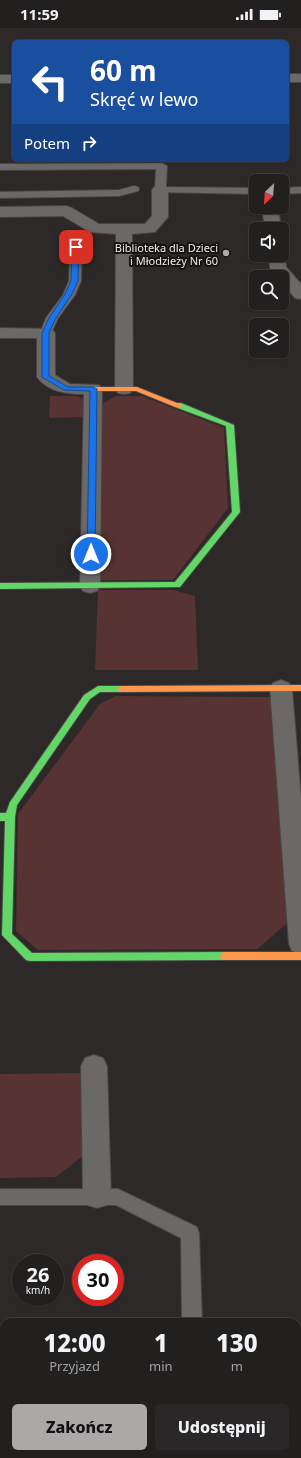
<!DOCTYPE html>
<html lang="pl">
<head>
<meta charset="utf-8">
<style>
	:root { --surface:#221f1f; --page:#2a2728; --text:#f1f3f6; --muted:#a2a2a4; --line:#3f3d3d; --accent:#ada8a8 }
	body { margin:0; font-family:"Noto Sans",sans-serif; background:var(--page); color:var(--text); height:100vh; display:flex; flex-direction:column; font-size:15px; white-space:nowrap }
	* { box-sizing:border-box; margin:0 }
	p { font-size:13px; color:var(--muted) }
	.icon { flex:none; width:22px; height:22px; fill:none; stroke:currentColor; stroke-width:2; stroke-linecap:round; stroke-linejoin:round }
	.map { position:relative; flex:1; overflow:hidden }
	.panel { position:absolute; left:0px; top:1290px; width:301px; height:140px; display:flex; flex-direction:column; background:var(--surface); border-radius:12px 12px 0 0; box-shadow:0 1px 3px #0004,0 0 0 1px var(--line) }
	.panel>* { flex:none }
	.top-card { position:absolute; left:12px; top:12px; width:277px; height:122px; border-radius:6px; box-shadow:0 1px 3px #0004,0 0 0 1px var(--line); background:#1a4fa0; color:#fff; overflow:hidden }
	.needle { width:26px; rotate:205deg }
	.buttons { position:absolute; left:249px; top:146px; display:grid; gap:8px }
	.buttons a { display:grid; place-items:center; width:40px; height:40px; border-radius:6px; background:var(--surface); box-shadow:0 1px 3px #0004,0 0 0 1px var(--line); font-size:20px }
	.speed { position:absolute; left:12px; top:1226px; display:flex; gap:8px; font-size:20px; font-weight:700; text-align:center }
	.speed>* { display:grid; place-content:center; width:52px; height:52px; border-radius:50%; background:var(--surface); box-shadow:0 1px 3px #0004,0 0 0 1px var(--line); line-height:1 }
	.speed small { font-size:10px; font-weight:400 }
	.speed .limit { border:6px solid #d22; background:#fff; color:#111 }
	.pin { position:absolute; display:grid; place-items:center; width:34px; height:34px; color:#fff; margin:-17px; border-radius:8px; box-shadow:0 2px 6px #0006 }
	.me { position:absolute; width:44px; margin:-22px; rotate:0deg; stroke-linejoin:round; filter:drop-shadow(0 0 3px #0008) }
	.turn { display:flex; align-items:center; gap:14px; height:84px; padding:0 12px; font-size:18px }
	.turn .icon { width:52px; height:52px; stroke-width:2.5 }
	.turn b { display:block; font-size:28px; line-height:34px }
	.then { display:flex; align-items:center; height:38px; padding:0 12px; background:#0003; gap:8px; font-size:15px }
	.eta { display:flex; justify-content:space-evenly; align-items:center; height:68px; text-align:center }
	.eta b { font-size:24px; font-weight:800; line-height:28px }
	.action { display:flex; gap:8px; margin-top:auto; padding:8px 12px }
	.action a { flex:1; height:46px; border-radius:6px; background:var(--accent); color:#111; font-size:16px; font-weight:800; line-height:46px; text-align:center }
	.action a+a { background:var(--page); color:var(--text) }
	.status { display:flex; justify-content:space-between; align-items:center; height:28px; padding:0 20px; background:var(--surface); direction:ltr }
	.status svg { height:11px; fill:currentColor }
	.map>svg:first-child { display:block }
</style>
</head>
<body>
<div class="status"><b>11:59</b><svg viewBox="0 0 49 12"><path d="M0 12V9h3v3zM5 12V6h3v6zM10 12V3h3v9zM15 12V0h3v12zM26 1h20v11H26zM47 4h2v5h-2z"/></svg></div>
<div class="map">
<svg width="301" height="1430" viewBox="0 0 301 1430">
	<rect width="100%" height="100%" fill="#2e2929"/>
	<path fill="#573333" d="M50 368H77L86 372V389L49 390Z
		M116 368H142L224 400 228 480 173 552H98L99 378Z
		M98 562H173L195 568 198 642H95Z
		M115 668 273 669 291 892 257 921 38 922 16 903 18 786 100 676Z
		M83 1045 84 1127 56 1149 0 1150V1046Z"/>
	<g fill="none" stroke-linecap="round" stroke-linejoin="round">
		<defs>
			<path id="lane" d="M162 135 167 138 166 159 256 160V166L156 164 155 162 156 141 0 142V136Z
				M134 158 138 159 139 161 138 163 119 168 0 170V164L119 162Z
				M301 159V165L282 166V160Z
				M76 216 82 219 81 253 75 267 58 290 50 308H42L40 305 46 290 63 267 69 253 70 219Z
				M0 1161H118L197 1199 199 1205 202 1294H182L181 1210 116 1177H0Z
				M198 1426H218L219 1430H199Z"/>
			<path id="street" d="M287 46H301V54H287Z
				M0 47H14V55H0Z
				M160 157 166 159 168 162V189L155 204 132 206 133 361 130 365 124 366 118 365 115 361 116 206 90 204 63 188 0 189V179L66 178 72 180 99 196H145L152 188V162L154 159Z
				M262 179H278L281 201H265Z
				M282 223 285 227 286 239 301 256V271L295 270 282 255V249H277L270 240 269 227H282Z
				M0 300 52 301 55 305V347L70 356 99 357 102 361 100 558 97 563 90 565 83 563 80 558 84 366C67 366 48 364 37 349V310H0Z
				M281 652 289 655 292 660 301 771V926L292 923 289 916 270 660 273 655Z
				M94 1027 103 1030 107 1038 111 1168 107 1177 97 1180 87 1177 83 1168 81 1038 85 1030Z"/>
			<path id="fast" d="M175 375H181L234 397 240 484 180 559 0 561V555L175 554 232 484 226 398 175 379Z
				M98 658H121L125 661 121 664H100L90 671 17 777 15 789 12 906 32 925 225 924 229 925 230 928 229 931 225 932 30 933 26 932 2 907 5 793H0V785H6L10 774 84 667Z"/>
			<path id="slow" d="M90 359H137L182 377 181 379H175L136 363H90Z
				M301 657V663L121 664 117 661 121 658Z
				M225 924H301V932H225L221 931 220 928 221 925Z"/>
		</defs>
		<use href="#lane" stroke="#4a4646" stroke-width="2"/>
		<use href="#street" stroke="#4a4646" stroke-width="2"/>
		<use href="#fast" stroke="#4a4646" stroke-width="2"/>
		<use href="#slow" stroke="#4a4646" stroke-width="2"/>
		<use href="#lane" fill="#6b6868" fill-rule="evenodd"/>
		<use href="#street" fill="#6b6868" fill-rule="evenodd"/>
		<use href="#fast" fill="#63d668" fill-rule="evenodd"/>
		<use href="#slow" fill="#ff974d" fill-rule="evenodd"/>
	</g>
	<path fill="#1a73e8" stroke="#114b97" d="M76 217 79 219 78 253 72 266 56 290 49 305V348L68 359H93L97 361 95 526 91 529 87 526 90 363 64 362 42 349V305L49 290 65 266 71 253 72 219Z"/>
	<circle fill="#ada8a8" stroke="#151211" stroke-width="1.5" cx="226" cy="225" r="4"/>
	<g text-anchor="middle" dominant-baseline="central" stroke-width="4" stroke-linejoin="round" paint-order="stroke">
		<g font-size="11" fill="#f1ecec" stroke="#151211" text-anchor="end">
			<text x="218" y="219">Biblioteka dla Dzieci<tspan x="218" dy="13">i Młodzieży Nr 60</tspan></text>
		</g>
	</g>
</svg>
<div class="buttons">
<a><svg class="needle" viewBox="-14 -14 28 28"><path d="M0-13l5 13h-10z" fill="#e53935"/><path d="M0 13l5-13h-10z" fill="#a2a2a4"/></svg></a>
<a><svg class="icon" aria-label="sound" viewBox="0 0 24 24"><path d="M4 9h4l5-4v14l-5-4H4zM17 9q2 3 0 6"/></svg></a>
<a><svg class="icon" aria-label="search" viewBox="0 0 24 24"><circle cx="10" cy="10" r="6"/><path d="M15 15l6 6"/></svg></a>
<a><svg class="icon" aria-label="layers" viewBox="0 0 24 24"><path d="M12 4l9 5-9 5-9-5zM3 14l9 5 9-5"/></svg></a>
</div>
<div class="speed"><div>26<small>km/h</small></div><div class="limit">30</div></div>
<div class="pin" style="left:76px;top:219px;background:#d93025"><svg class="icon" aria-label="arrive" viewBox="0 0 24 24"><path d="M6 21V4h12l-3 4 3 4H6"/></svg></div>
<svg class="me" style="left:91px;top:526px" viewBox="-20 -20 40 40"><circle r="17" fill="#1a73e8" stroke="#fff" stroke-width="3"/><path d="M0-11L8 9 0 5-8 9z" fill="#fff"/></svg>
<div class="top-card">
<div class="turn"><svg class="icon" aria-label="left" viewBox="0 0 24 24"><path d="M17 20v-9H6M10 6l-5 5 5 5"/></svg><div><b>60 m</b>Skręć w lewo</div></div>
<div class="then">Potem<svg class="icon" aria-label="right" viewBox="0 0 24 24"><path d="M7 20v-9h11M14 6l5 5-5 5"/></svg></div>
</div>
<section class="panel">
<div class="eta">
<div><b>12:00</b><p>Przyjazd</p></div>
<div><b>1</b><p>min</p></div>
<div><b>130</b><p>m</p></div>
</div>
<div class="action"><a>Zakończ</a><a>Udostępnij</a></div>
</section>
</div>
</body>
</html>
